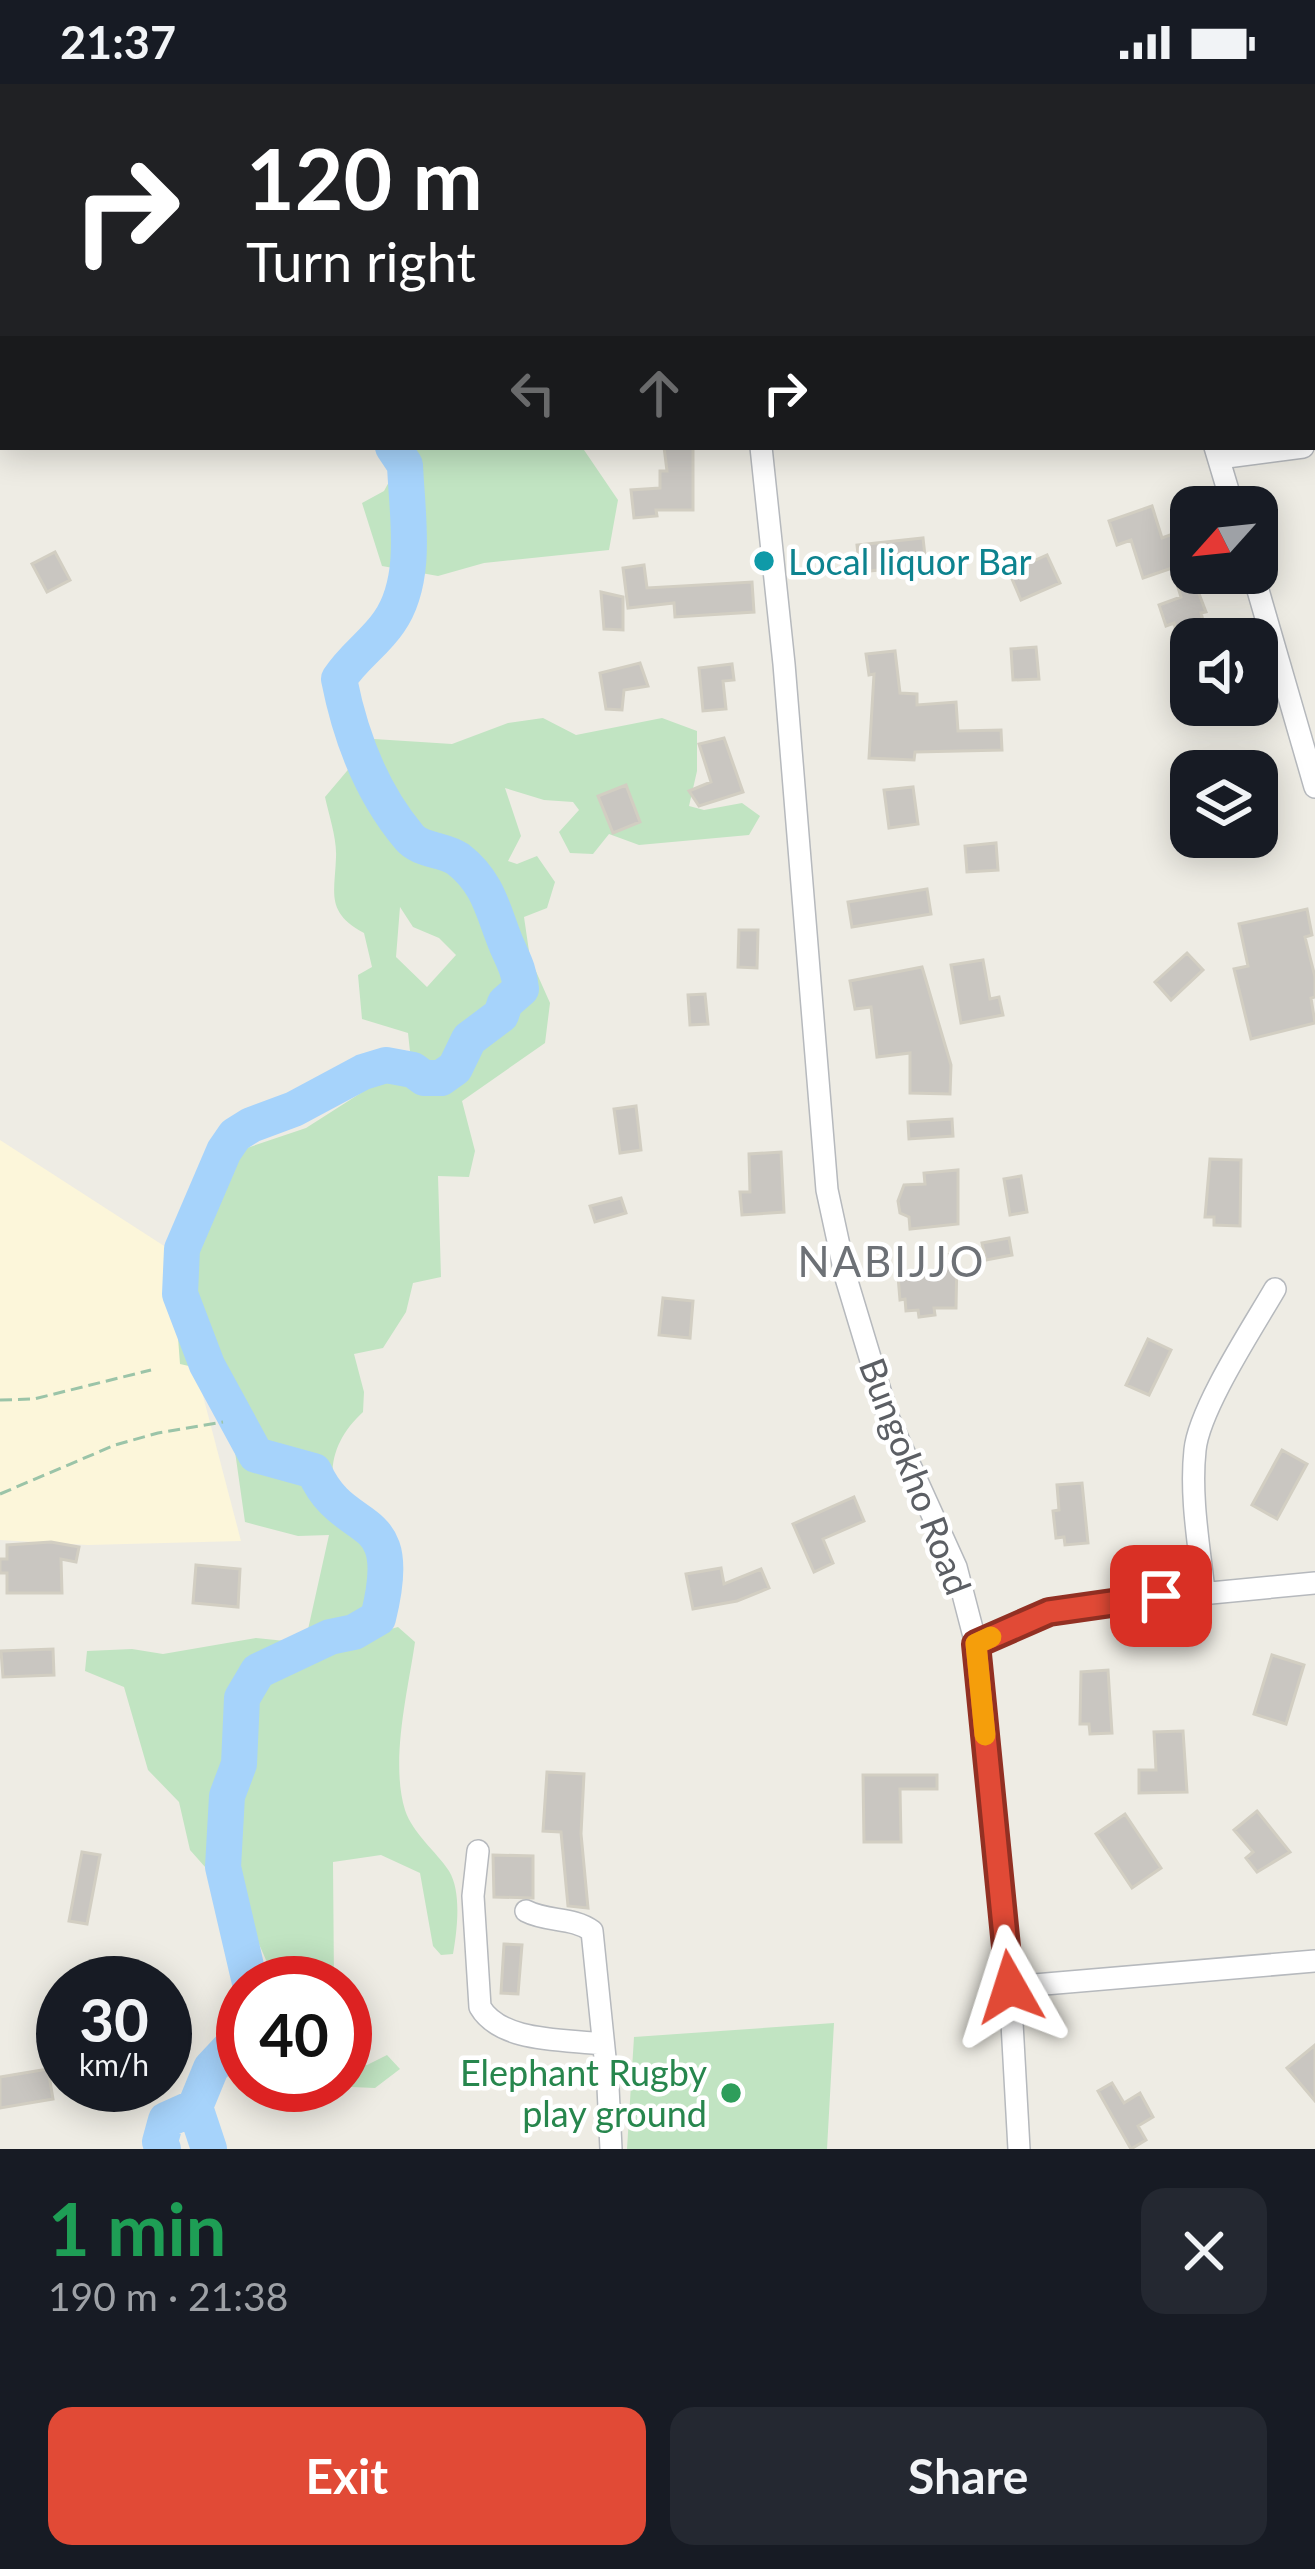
<!DOCTYPE html>
<html lang="en">
<head>
<meta charset="utf-8">
<style>
	:root { --surface:#171b24; --page:#242831; --text:#f1f3f6; --muted:#9ea1a6; --accent:#e14a36 }
	body { margin:0; font-family:Lato,sans-serif; background:var(--page); color:var(--text); height:100vh; display:flex; flex-direction:column; font-size:45px; white-space:nowrap }
	* { box-sizing:border-box; margin:0 }
	p { font-size:39px; color:var(--muted) }
	.icon { flex:none; width:66px; height:66px; fill:none; stroke:currentColor; stroke-width:2; stroke-linecap:round; stroke-linejoin:round }
	.map { position:relative; height:2065px; overflow:hidden }
	.side { display:flex; flex-direction:column; background:var(--surface); flex:1 }
	.side>* { flex:none }
	.top-card { position:absolute; left:0px; top:0px; width:1317px; height:366px; box-shadow:0 6px 30px #0003; background:#202124; color:#fff; overflow:hidden }
	.needle { width:78px; rotate:243deg }
	.buttons { position:absolute; left:1170px; top:402px; display:grid; gap:24px }
	.buttons a { display:grid; place-items:center; width:108px; height:108px; border-radius:24px; background:var(--surface); box-shadow:0 6px 30px #0003; font-size:60px }
	.speed { position:absolute; left:36px; top:1872px; display:flex; gap:24px; font-size:60px; font-weight:700; text-align:center }
	.speed>* { display:grid; place-content:center; width:156px; height:156px; border-radius:50%; background:var(--surface); box-shadow:0 6px 30px #0003; line-height:1 }
	.speed small { font-size:30px; font-weight:400 }
	.speed .limit { border:18px solid #d22; background:#fff; color:#111 }
	.pin { position:absolute; display:grid; place-items:center; width:102px; height:102px; color:#fff; margin:-51px; border-radius:24px; box-shadow:0 6px 18px #0006 }
	.me { position:absolute; width:132px; margin:-66px; rotate:354deg; stroke-linejoin:round; filter:drop-shadow(0 0 9px #0008) }
	.turn { display:flex; align-items:center; gap:42px; height:252px; padding:0 48px; font-size:54px }
	.turn .icon { width:156px; height:156px; stroke-width:2.5 }
	.turn b { display:block; font-size:84px; line-height:102px }
	.lanes { display:flex; align-items:center; height:114px; padding:0 48px; background:#0003; justify-content:center; gap:60px; direction:ltr }
	.lanes .off { opacity:.35 }
	.round { display:grid; place-items:center; flex:none; width:126px; height:126px; border-radius:24px; background:var(--page) }
	.summary { display:flex; align-items:center; justify-content:space-between; height:204px; padding:0 48px }
	h1 { font-size:72px; font-weight:700; line-height:90px; color:#1e9e55 }
	.button { display:flex; gap:24px; margin-top:auto; padding:24px 48px }
	.button a { flex:1; height:138px; border-radius:24px; background:var(--accent); color:#fff; font-size:48px; font-weight:700; line-height:138px; text-align:center }
	.button a+a { background:var(--page); color:var(--text) }
	.status { display:flex; justify-content:space-between; align-items:center; height:84px; padding:0 60px; background:var(--surface); direction:ltr }
	.status svg { height:33px; fill:currentColor }
	.map>svg:first-child { display:block }
</style>
</head>
<body>
<div class="status"><b>21:37</b><svg viewBox="0 0 49 12"><path d="M0 12V9h3v3zM5 12V6h3v6zM10 12V3h3v9zM15 12V0h3v12zM26 1h20v11H26zM47 4h2v5h-2z"/></svg></div>
<div class="map">
<svg width="1315" height="2065" viewBox="0 0 1315 2065">
	<rect width="100%" height="100%" fill="#eeece4"/>
	<path fill="#fcf6da" d="M0 1056 175 1169 173 1187 190 1262 241 1457 88 1461 0 1456Z"/>
	<path fill="#c1e4c2" fill-rule="evenodd" d="M123 0H534L524 3Z
		M388 363H582L618 416 609 466 484 479 438 492 382 482 362 419 384 407 396 385Z
		M543 634 576 651 662 634 697 647V687L689 722 704 726 742 719 760 732 749 751 639 761 609 750 593 770 570 769 559 748 579 726 573 718 544 716 505 704 521 752 508 777 517 780 537 772 555 798 547 824 524 833 530 874 550 919 545 959 462 1017 475 1067 469 1093 438 1092 441 1193 413 1199 406 1228 383 1264 354 1270 364 1308 363 1328C339 1350 328 1376 334 1407 387 1442 397 1456 393 1520L367 1530 337 1560 398 1543 415 1558C408 1607 390 1677 405 1726 413 1750 436 1767 449 1787 462 1808 457 1847 453 1870L441 1871 433 1862 420 1789 381 1771 333 1778 334 1899H276L245 1828 190 1766 179 1718 148 1686 124 1603 85 1587 87 1567 132 1565 163 1570 256 1554 305 1559 329 1451 298 1452 245 1438 224 1290 180 1280 173 1187 178 1158 195 1111 232 1069 306 1044 411 977 408 949 362 935 358 891 372 883 364 849C325 828 335 809 336 773 337 754 329 732 325 713L374 655 452 660 508 639ZM400 823 413 843 439 854 456 871 427 903 396 873Z
		M834 1939 827 2065H627L634 1953Z
		M387 1971 400 1985 375 2004 305 2001H345V1978L367 1981Z"/>
	<g fill="none" stroke-linecap="round" stroke-linejoin="round">
		<path stroke="#a6d3fb" stroke-width="36" d="M206 0 210 3
			M250 1899 223 1783 227 1712 239 1680 242 1614 258 1587 330 1553 354 1548 378 1534C407 1419 345 1458 314 1387L256 1371 207 1281 180 1210 182 1165 224 1067 235 1051 251 1041 294 1025 363 988 386 981 413 986 424 994H441L455 984 469 955 501 931 505 919 521 905C519 886 514 878 507 862 493 829 490 800 458 775 444 765 420 767 409 753 372 709 350 651 339 595 353 573 375 559 389 538 419 495 407 431 405 381L393 363
			M163 2065 160 2058 166 2036 195 2023
			M209 2065 195 2023 211 1984 243 1950"/>
	</g>
	<path fill="#c9c6c1" stroke="#d2cec2" stroke-width="3" d="M664 363H693V426H656L657 432 634 434 631 406 660 404V387H667Z
		M1152 422 1162 454 1181 447 1191 489 1206 528 1201 529 1208 555H1191V584L1186 585 1174 539 1166 542 1159 521 1181 513 1172 484 1143 494 1131 456 1117 461 1109 437Z
		M923 454 926 481 860 488 857 461Z
		M55 468 70 496 47 508 32 480Z
		M1047 471 1060 499 1021 516 1009 488Z
		M644 481 647 504 752 498 754 528 675 533 674 519 628 524 623 484Z
		M601 508 623 513V546L604 545Z
		M1036 563 1039 595 1013 596 1011 565Z
		M895 567 900 609 917 610V621L956 618 958 647 1001 646 1002 666 915 668 914 676 869 674 874 590 869 591 866 570Z
		M640 579 648 602 624 606 622 626 606 625 600 589Z
		M732 580 734 596 723 597 726 625 703 627 699 584Z
		M724 654 743 708 699 722 689 707 711 698 699 660Z
		M626 701 640 738 613 749 598 712Z
		M913 703 918 740 889 744 884 706Z
		M996 759 998 786 967 788 965 762Z
		M927 805 931 830 852 843 848 818Z
		M1307 825 1312 851 1305 853 1315 893V913L1311 914 1315 939 1251 955 1234 885 1248 882 1239 840Z
		M739 846H758L757 884 738 883Z
		M1187 869 1203 886 1171 916 1155 898Z
		M983 876 990 915 999 913 1003 931 961 939 951 881Z
		M922 883 951 981 950 1010 910 1009V969L877 973 871 923 855 925 850 897Z
		M705 910 708 940 690 941 688 911Z
		M636 1022 641 1066 620 1069 614 1025Z
		M952 1035 953 1052 909 1055 908 1038Z
		M781 1068 784 1128 742 1131 740 1108H750L749 1070Z
		M1210 1075 1241 1076 1240 1142 1214 1141V1133H1205Z
		M958 1086V1140L910 1145 909 1133 900 1129 898 1117 904 1101 925 1100 924 1089Z
		M1021 1092 1027 1128 1010 1131 1004 1095Z
		M621 1114 626 1129 595 1138 590 1122Z
		M1009 1154 1012 1171 986 1176 982 1159Z
		M938 1170 957 1171 956 1224H934L935 1231 919 1233 918 1226 906 1227 905 1215 900 1216 898 1192 938 1188Z
		M663 1214 693 1217 690 1254 659 1251Z
		M1148 1255 1171 1266 1149 1311 1126 1301Z
		M1282 1366 1307 1380 1277 1435 1252 1421Z
		M1082 1399 1088 1459 1065 1461 1064 1453 1056 1454 1053 1427 1059 1426 1057 1401Z
		M854 1413 864 1437 823 1455 833 1479 814 1488 793 1440Z
		M51 1458 79 1463 76 1478 61 1475 62 1509H7V1489H0V1475H7V1461Z
		M196 1481 240 1485 238 1523 193 1519Z
		M721 1484 724 1500 761 1485 769 1504 737 1517 693 1525 686 1490Z
		M53 1565 54 1591 3 1593 1 1567Z
		M1272 1571 1304 1581 1286 1640 1254 1630Z
		M1108 1586 1112 1649 1090 1650 1089 1640H1080L1081 1588Z
		M1183 1647 1187 1708 1139 1709V1686H1156L1154 1648Z
		M547 1688 584 1690 581 1750 588 1824 568 1822 561 1748 543 1747Z
		M863 1691H937V1705H900L901 1758H864Z
		M1257 1727 1290 1768 1257 1788 1246 1774 1253 1768 1234 1746Z
		M1125 1730 1161 1784 1132 1804 1096 1750Z
		M82 1768 100 1771 87 1840 69 1837Z
		M493 1771 533 1772V1814L494 1813Z
		M504 1860 522 1861 518 1910 501 1909Z
		M1315 1961V2017L1287 1984Z
		M48 1985 53 2015 0 2024V1993Z
		M1112 1999 1124 2019 1140 2009 1153 2033 1138 2042 1146 2056 1131 2065 1098 2007Z"/>
	<g fill="none" stroke-linecap="round" stroke-linejoin="round">
		<defs>
			<path id="minor" d="M732 0 733 3
				M1141 0 1142 3
				M1245 3 1294 0
				M761 363 784 580 827 1106 846 1194 888 1333 956 1483 976 1560 1010 1903 1019 2065
				M1215 363 1233 423
				M1219 374 1303 363
				M1253 489 1315 703
				M1204 1507C1199 1461 1190 1412 1195 1366 1199 1325 1253 1243 1275 1205
				M976 1560 1024 1536 1075 1522 1315 1499
				M478 1767 473 1812 480 1923C501 1959 565 1955 603 1960
				M526 1827C547 1838 573 1833 592 1847L608 2003 611 2065
				M1010 1903 1315 1877"/>
		</defs>
		<use href="#minor" stroke="#b6b9bd" stroke-width="24"/>
		<path stroke="#9bc4a8" stroke-width="3" stroke-dasharray="12 6" stroke-linecap="butt" d="M0 1316 34 1315 151 1286
			M0 1410 115 1361 158 1349 223 1338"/>
		<use href="#minor" stroke="#fff" stroke-width="21"/>
	</g>
	<g fill="none" stroke-linecap="round" stroke-linejoin="round">
		<defs>
			<path id="route" d="M1010 1903 976 1560 1049 1528 1161 1512"/>
		</defs>
		<use href="#route" stroke="#923023" stroke-width="30"/>
		<use href="#route" stroke="#e14a36" stroke-width="21"/>
		<path stroke="#f59e0b" stroke-width="21" d="M985 1651 976 1560 991 1553"/>
	</g>
	<circle fill="#0f9aa8" stroke="#fff" stroke-width="4.5" cx="764" cy="477" r="12"/>
	<circle fill="#2e9e5b" stroke="#fff" stroke-width="4.5" cx="731" cy="2009" r="12"/>
	<g text-anchor="middle" dominant-baseline="central" stroke-width="9" stroke-linejoin="round" paint-order="stroke">
		<g font-size="36" fill="#0d838f" stroke="#fff" text-anchor="start">
			<text x="788" y="477">Local liquor Bar</text>
		</g>
		<g font-size="36" fill="#5c5f64" stroke="#fff">
			<text transform="translate(916 1392) rotate(69)">Bungokho Road</text>
		</g>
		<g font-size="36" fill="#27864d" stroke="#fff" text-anchor="end">
			<text x="707" y="1988">Elephant Rugby<tspan x="707" dy="41">play ground</tspan></text>
		</g>
		<g font-size="42" letter-spacing="3" fill="#6d7176" stroke="#fff">
			<text x="892" y="1177">NABIJJO</text>
		</g>
	</g>
</svg>
<div class="buttons">
<a><svg class="needle" viewBox="-14 -14 28 28"><path d="M0-13l5 13h-10z" fill="#e53935"/><path d="M0 13l5-13h-10z" fill="#9ea1a6"/></svg></a>
<a><svg class="icon" aria-label="sound" viewBox="0 0 24 24"><path d="M4 9h4l5-4v14l-5-4H4zM17 9q2 3 0 6"/></svg></a>
<a><svg class="icon" aria-label="layers" viewBox="0 0 24 24"><path d="M12 4l9 5-9 5-9-5zM3 14l9 5 9-5"/></svg></a>
</div>
<div class="speed"><div>30<small>km/h</small></div><div class="limit">40</div></div>
<div class="pin" style="left:1161px;top:1512px;background:#d93025"><svg class="icon" aria-label="arrive" viewBox="0 0 24 24"><path d="M6 21V4h12l-3 4 3 4H6"/></svg></div>
<svg class="me" style="left:1010px;top:1903px" viewBox="-20 -20 40 40"><path d="M0-17L14 15 0 8-14 15z" fill="#e14a36" stroke="#fff" stroke-width="4"/></svg>
<div class="top-card">
<div class="turn"><svg class="icon" aria-label="right" viewBox="0 0 24 24"><path d="M7 20v-9h11M14 6l5 5-5 5"/></svg><div><b>120 m</b>Turn right</div></div>
<div class="lanes"><svg class="icon off" aria-label="left" viewBox="0 0 24 24"><path d="M17 20v-9H6M10 6l-5 5 5 5"/></svg><svg class="icon off" aria-label="ahead" viewBox="0 0 24 24"><path d="M12 20V5M6 11l6-6 6 6"/></svg><svg class="icon" aria-label="right" viewBox="0 0 24 24"><path d="M7 20v-9h11M14 6l5 5-5 5"/></svg></div>
</div>
</div>
<section class="side">
<div class="summary"><div><h1>1 min</h1><p>190 m · 21:38</p></div><a class="round"><svg class="icon" aria-label="close" viewBox="0 0 24 24"><path d="M6 6l12 12M18 6L6 18"/></svg></a></div>
<div class="button"><a>Exit</a><a>Share</a></div>
</section>
</body>
</html>
